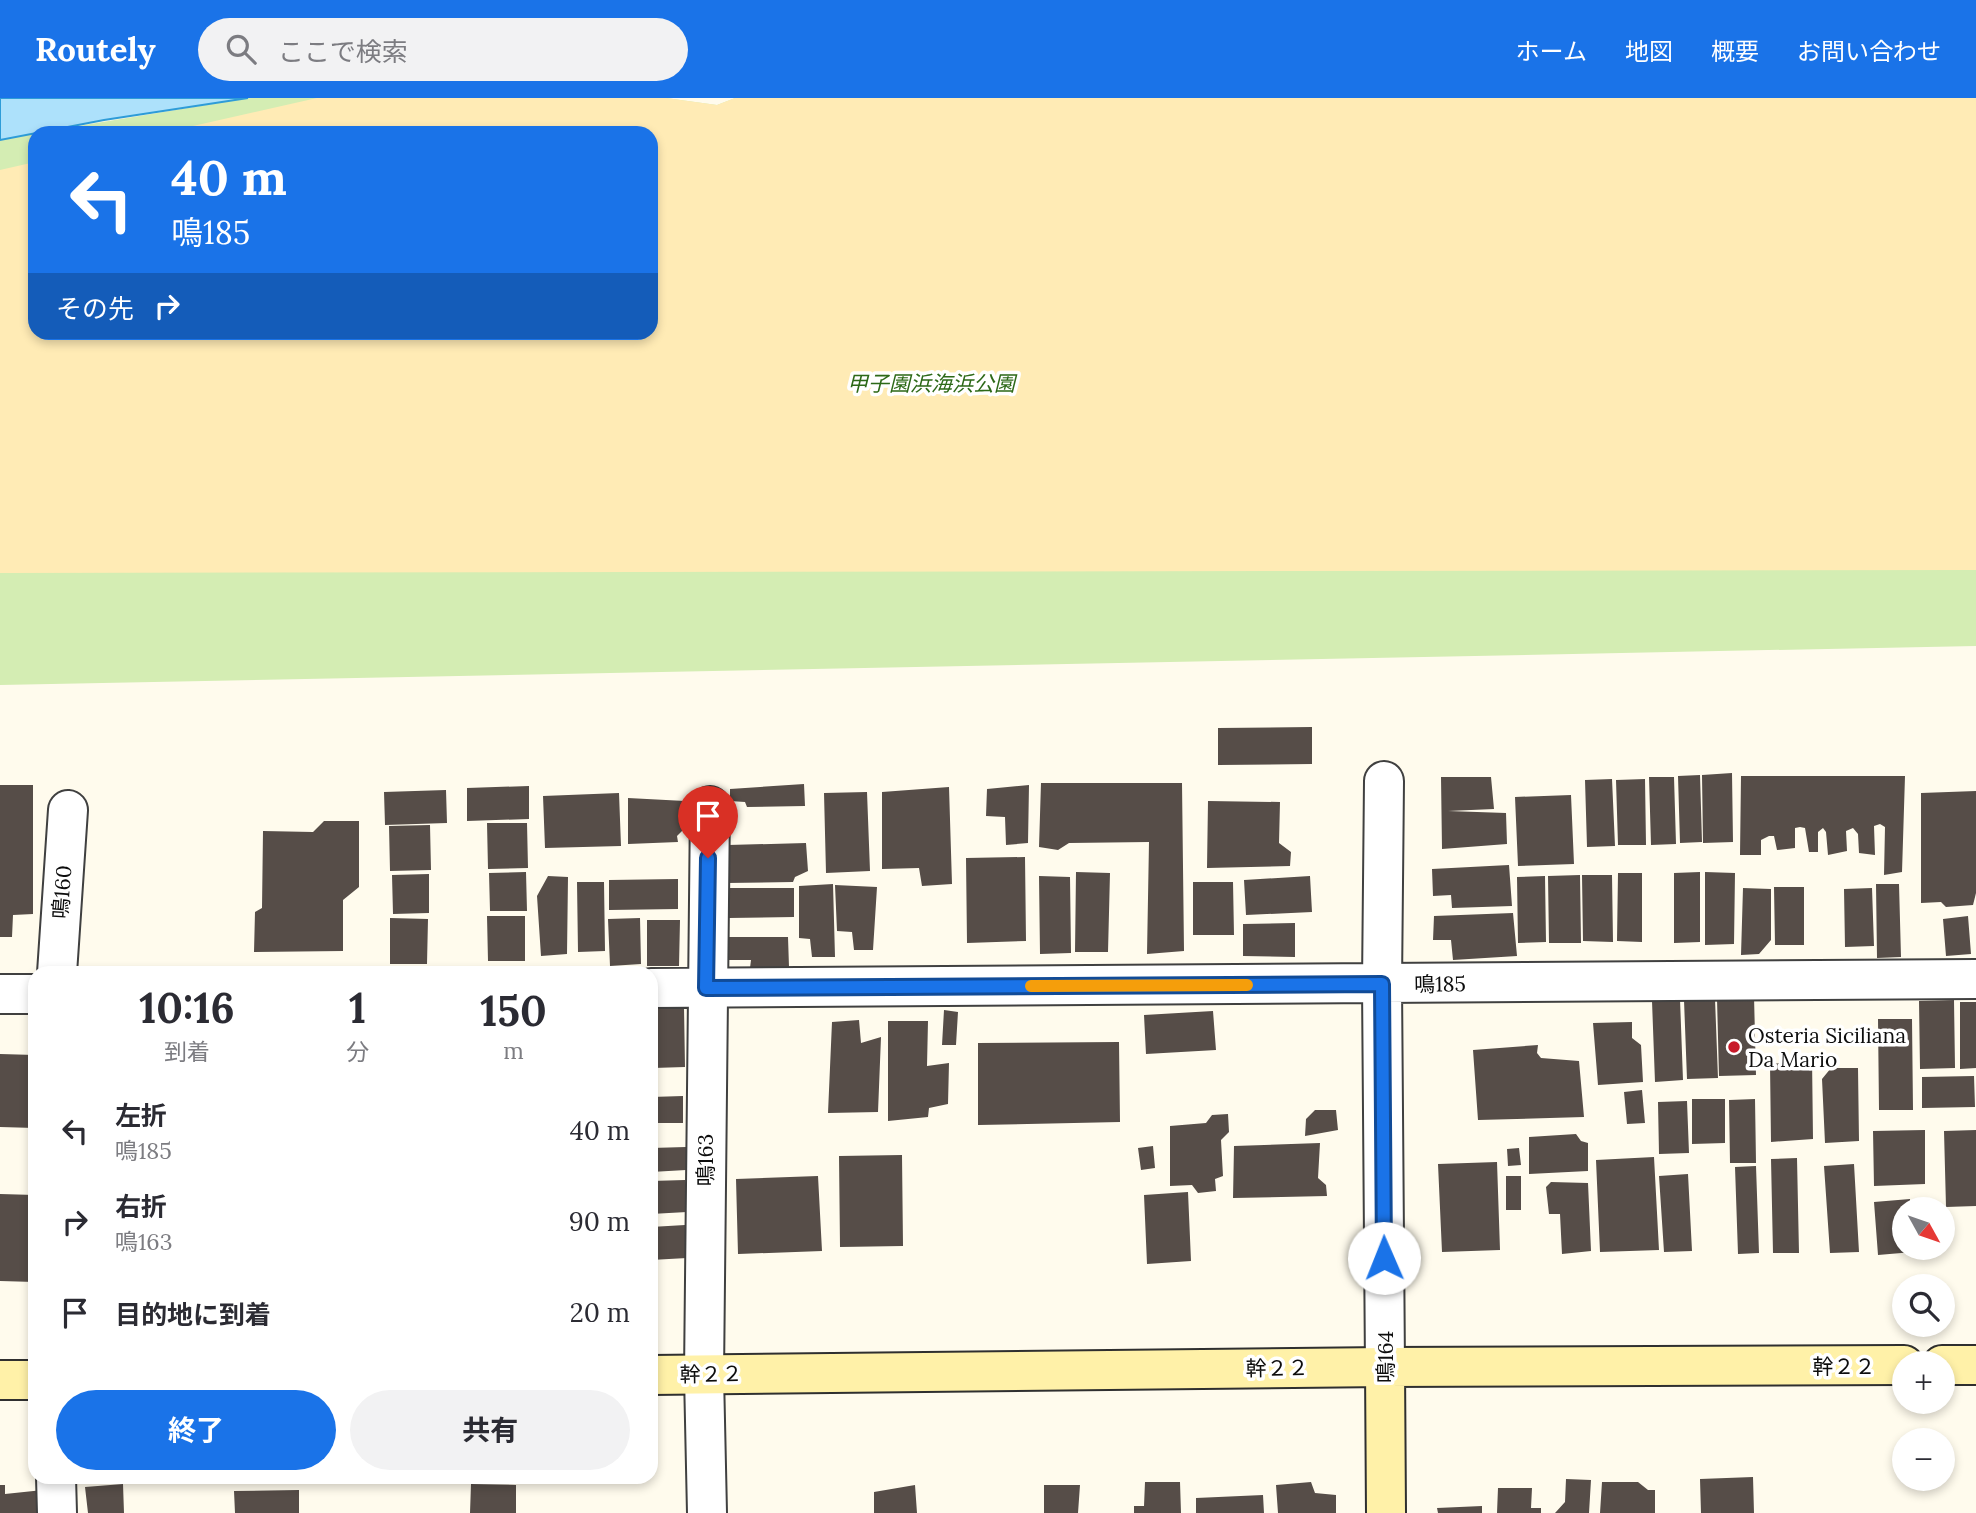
<!DOCTYPE html>
<html lang="ja">
<head>
<meta charset="utf-8">
<style>
	:root { --surface:#fff; --page:#f2f2f3; --text:#2b2b33; --muted:#7c7c81; --accent:#1a73e8 }
	body { margin:0; font-family:Lora,"Noto Sans JP",serif; background:var(--page); color:var(--text); height:100vh; display:flex; flex-direction:column; font-size:26px; white-space:nowrap }
	* { box-sizing:border-box; margin:0 }
	p { font-size:23px; color:var(--muted) }
	.icon { flex:none; width:38px; height:38px; fill:none; stroke:currentColor; stroke-width:2; stroke-linecap:round; stroke-linejoin:round }
	.map { position:relative; flex:1; overflow:hidden }
	.side { position:absolute; left:28px; top:868px; width:630px; height:518px; display:flex; flex-direction:column; background:var(--surface); border-radius:21px; box-shadow:0 4px 10px #0003 }
	.side>* { flex:none }
	.top-card { position:absolute; left:28px; top:28px; width:630px; height:214px; border-radius:21px; box-shadow:0 4px 10px #0003; background:#1a73e8; color:#fff; overflow:hidden }
	.needle { width:46px; rotate:130deg }
	.buttons { position:absolute; left:1892px; top:1099px; display:grid; gap:14px }
	.buttons a { display:grid; place-items:center; width:63px; height:63px; border-radius:50%; background:var(--surface); box-shadow:0 4px 10px #0003; font-size:35px }
	.pin { position:absolute; display:grid; place-items:center; width:60px; height:60px; color:#fff; margin:-72px -30px; border-radius:50% 50% 50% 0; rotate:-45deg; box-shadow:0 0 7px #0007 }
	.pin .icon { rotate:45deg }
	.me { position:absolute; width:77px; margin:-38px; rotate:359deg; stroke-linejoin:round; filter:drop-shadow(0 0 5px #0008) }
	.turn { display:flex; align-items:center; gap:24px; height:147px; padding:0 28px; font-size:32px }
	.turn .icon { width:91px; height:91px; stroke-width:2.5 }
	.turn b { display:block; font-size:49px; line-height:60px }
	.then { display:flex; align-items:center; height:66px; padding:0 28px; background:#0003; gap:14px; font-size:26px }
	.eta { display:flex; justify-content:space-evenly; align-items:center; height:119px; text-align:center }
	.eta b { font-size:42px; font-weight:700; line-height:49px }
	.action { display:flex; gap:14px; margin-top:auto; padding:14px 28px }
	.action a { flex:1; height:80px; border-radius:42px; background:var(--accent); color:#fff; font-size:28px; font-weight:700; line-height:80px; text-align:center }
	.action a+a { background:var(--page); color:var(--text) }
	ul { padding:0; list-style:none }
	li { display:flex; align-items:center; gap:21px; height:91px; padding:0 28px }
	li div { flex:1 }
	li b { display:block; font-size:26px }
	li em { font-style:normal }
	header { display:flex; align-items:center; gap:42px; box-sizing:border-box; height:98px; padding:0 35px; background:var(--accent); color:#fff }
	header strong { font-size:33px }
	nav { display:flex; gap:38px; margin-inline-start:auto; font-size:24px }
	.search { width:490px; height:63px; background:var(--page); display:flex; align-items:center; gap:18px; box-sizing:border-box; padding:0 24px; border-radius:38px; color:var(--muted); font-size:26px }
	.map>svg:first-child { display:block }
</style>
</head>
<body>
<header>
<strong>Routely</strong>
<div class="search"><svg class="icon" aria-label="search" viewBox="0 0 24 24"><circle cx="10" cy="10" r="6"/><path d="M15 15l6 6"/></svg>ここで検索</div>
<nav><a>ホーム</a><a>地図</a><a>概要</a><a>お問い合わせ</a></nav>
</header>
<div class="map">
<svg width="1976" height="1415" viewBox="0 0 1976 1415">
	<rect width="100%" height="100%" fill="#fffbed"/>
	<path fill="#d4edb3" d="M248 0H666L717 7 735 0H1976V548L0 587V42L35 35V234H651V35H36Z"/>
	<path fill="#ffebb5" d="M317 0H666L717 7 735 0H1976V472L0 475V72L35 64V234H651V35H162Z"/>
	<path fill="#ade1fb" stroke="#2e9cd8" stroke-width="2" d="M0 0H248L104 22 0 42Z"/>
	<path fill="#564d48" d="M1312 629V666L1218 667V630Z
		M1732 675 1733 744 1703 745 1702 677Z
		M1700 677 1702 744 1680 745 1678 678Z
		M1741 678H1905L1902 774 1884 777 1885 729 1880 726 1874 728 1875 757 1859 755 1858 736 1853 730 1846 733 1847 753 1828 757 1826 734 1823 730 1818 734V754H1809L1805 730 1800 729 1795 730V750L1777 752 1774 738H1769L1761 742V757H1740Z
		M1441 679H1491L1494 711 1448 713 1506 715 1507 746 1442 751Z
		M1649 679H1674L1676 746 1651 747Z
		M1612 681 1615 748 1587 749 1585 682Z
		M1645 681 1646 747H1618L1616 682Z
		M1041 685H1182L1184 853 1147 856 1149 744 1069 745 1058 752 1039 749Z
		M804 686 805 708 747 709 745 704 730 703V691Z
		M0 687H33V816L13 817 12 839H0Z
		M1029 687 1028 745 1006 747 1005 719 986 718 987 691Z
		M529 688V721L467 723V690Z
		M949 689 952 786 922 788 919 770 882 771V694Z
		M446 692 447 725 385 727 384 694Z
		M1976 693V795L1973 807 1946 809 1941 804 1921 805V695Z
		M867 694 870 773 826 775 824 695Z
		M619 695 621 748 545 750 543 698Z
		M1571 697 1574 766 1518 768 1515 699Z
		M628 700 685 703V730L677 738 678 744 628 746Z
		M1208 703 1280 704 1279 745 1291 754 1290 768 1207 770Z
		M324 723H359V789L343 802V853L254 854 255 814 262 810 263 733 313 734Z
		M487 725H527L528 770 488 771Z
		M430 727 431 772 390 773 389 728Z
		M806 745 808 773 795 779 793 784 726 785 728 747Z
		M1025 759 1026 843 967 845 966 760Z
		M1509 767 1512 808 1452 810 1451 797 1433 798 1432 771Z
		M526 774 527 813H490L489 775Z
		M1076 774 1110 775 1108 854H1075Z
		M1700 774V844L1674 845V775Z
		M1705 774 1735 775 1734 846 1705 847Z
		M1618 775H1642V844L1617 843Z
		M429 776V815L393 816 392 777Z
		M1580 777 1581 845H1549L1548 778Z
		M1582 777H1612L1613 844 1583 843Z
		M548 778 568 779 567 856 541 858 537 798Z
		M1039 778 1070 779 1071 855 1040 856Z
		M1310 778 1312 814 1246 817 1244 782Z
		M1545 778 1546 844 1518 845 1517 779Z
		M678 781V811L609 812V782Z
		M577 784H604L605 853 578 854Z
		M1193 784H1233L1234 837H1193Z
		M833 786 835 859H812L810 841 799 840V788Z
		M1876 786H1899L1901 859 1877 860Z
		M835 787 877 789 873 852H854L852 834 837 833Z
		M1774 789H1804V847H1775Z
		M728 790H794V819L728 820Z
		M1743 790 1771 791V842L1759 856 1741 857Z
		M1872 790 1874 848 1845 849 1844 791Z
		M1513 815 1517 858 1453 862 1451 842H1433L1434 818Z
		M487 818H525V863H488Z
		M1968 818 1971 856 1946 858 1943 821Z
		M390 820 428 821 427 866H390Z
		M640 820 641 866 610 868 608 821Z
		M647 822H680L679 868H647Z
		M1295 825V859L1243 858V826Z
		M729 839H788L789 869 750 870 751 862H729Z
		M1754 898 1756 977 1719 978 1717 900Z
		M1680 901 1683 982 1655 984 1652 903Z
		M1715 901 1718 980 1687 981 1684 902Z
		M1954 902 1955 970 1920 971 1919 903Z
		M1960 904H1976V970L1960 971Z
		M652 909H684L685 969 653 970Z
		M944 912 958 914 956 947H942Z
		M1213 913 1216 952 1146 956 1144 917Z
		M1878 921H1912L1913 1012H1879Z
		M859 922 861 945 881 939 878 1014 828 1015 832 924Z
		M888 923H928L927 968 949 965 948 1006 929 1010 928 1019 888 1023Z
		M1632 924V940L1641 947 1643 984 1598 987 1593 925Z
		M1119 944 1120 1024 978 1027V945Z
		M1538 947 1537 955 1541 960 1579 963 1584 1019 1478 1022 1473 952Z
		M0 956 35 957V1030L0 1029Z
		M1788 958 1812 959 1813 1041 1771 1044 1770 966 1782 965Z
		M1831 970H1858L1859 1043 1825 1045 1822 981Z
		M1974 978 1975 1009 1922 1010V979Z
		M1642 992 1645 1025 1627 1026 1624 994Z
		M683 998V1025H651V999Z
		M1692 1001H1725V1045L1692 1046Z
		M1755 1001 1756 1065H1730L1729 1002Z
		M1687 1003 1689 1055 1659 1056 1658 1004Z
		M1315 1012H1336L1338 1032 1305 1038 1306 1021Z
		M1228 1016 1229 1034 1221 1042 1223 1078 1215 1081 1216 1093 1198 1095 1192 1087 1170 1088V1028L1206 1025 1212 1017Z
		M1925 1032V1086L1874 1088 1873 1033Z
		M1976 1032V1108L1946 1109 1944 1033Z
		M1576 1036 1581 1043 1588 1045V1073L1529 1076V1039Z
		M1320 1045 1318 1080 1326 1087 1327 1098 1233 1100 1234 1048Z
		M1153 1048 1155 1070 1141 1072 1138 1050Z
		M686 1049V1072L651 1074V1050Z
		M1519 1050 1521 1067 1508 1068 1507 1051Z
		M902 1057 903 1148 840 1149 839 1058Z
		M1654 1059 1659 1152 1600 1154 1596 1062Z
		M1797 1060 1799 1155H1773L1771 1061Z
		M1497 1064 1500 1152 1442 1154 1438 1066Z
		M1854 1066 1859 1154 1830 1155 1824 1068Z
		M1756 1068 1759 1155 1738 1156 1735 1069Z
		M1688 1076 1692 1153 1664 1154 1659 1078Z
		M818 1078 822 1153 738 1156 736 1081Z
		M1506 1078H1521V1112H1506Z
		M685 1082 687 1114 651 1116V1083Z
		M1551 1084 1588 1085 1591 1153 1562 1156 1560 1116H1549L1546 1089Z
		M1188 1094 1191 1163 1147 1166 1144 1097Z
		M0 1096 35 1097V1184L0 1183Z
		M1910 1101V1111H1904V1150H1913V1154L1878 1157 1874 1104Z
		M685 1127 687 1160 651 1162V1129Z
		M1753 1379 1754 1415H1701L1700 1381Z
		M1566 1381 1591 1382 1589 1415H1555L1565 1404Z
		M1145 1384H1180L1181 1415H1134V1408H1144Z
		M1311 1384 1315 1395 1336 1397V1415H1278L1276 1387Z
		M1602 1384H1638L1648 1392H1655V1415H1600Z
		M123 1386 124 1415H88L85 1389Z
		M471 1386 516 1387V1415H470Z
		M0 1387H5V1396L43 1392V1415H0Z
		M915 1387 917 1415H874V1394Z
		M1044 1387H1080L1078 1415H1044Z
		M1498 1390H1532L1531 1410H1541V1415H1497Z
		M299 1392V1415H235L234 1393Z
		M1263 1397 1264 1415H1196V1400Z
		M1482 1408V1415H1438L1437 1410Z"/>
	<g fill="none" stroke-linecap="round" stroke-linejoin="round">
		<defs>
			<path id="street" d="M1384 683 1382 886 1385 1269
				M57 875 68 712
				M651 890 1976 881
				M0 896H35
				M56 1379 57 1415
				M707 1415 704 1277 710 708"/>
			<path id="secondary" d="M1942 1267H1976
				M1385 1269 1386 1415
				M651 1277 1385 1269 1904 1267
				M0 1282H35"/>
		</defs>
		<use href="#street" stroke="#404040" stroke-width="42"/>
		<use href="#secondary" stroke="#2f2f2f" stroke-width="42"/>
		<use href="#street" stroke="#fff" stroke-width="38"/>
		<use href="#secondary" stroke="#fff1a8" stroke-width="38"/>
	</g>
	<g fill="none" stroke-linecap="round" stroke-linejoin="round">
		<defs>
			<path id="route" d="M708 760 706 890 1382 886 1384 1160"/>
		</defs>
		<use href="#route" stroke="#114b97" stroke-width="18"/>
		<use href="#route" stroke="#1a73e8" stroke-width="12"/>
		<path stroke="#f59e0b" stroke-width="12" d="M1031 888 1247 887"/>
	</g>
	<circle fill="#c81a2a" stroke="#fff" stroke-width="2.5" cx="1734" cy="949" r="7"/>
	<g text-anchor="middle" dominant-baseline="central" stroke-width="7" stroke-linejoin="round" paint-order="stroke">
		<g font-size="21" font-style="italic" fill="#2d6918" stroke="#fff">
			<text x="931" y="285">甲子園浜海浜公園</text>
		</g>
		<g font-size="21" fill="#0d0d0d" stroke="#fff">
			<text transform="translate(62 794) rotate(-86)">鳴160</text>
			<text transform="translate(1440 886) rotate(-1)">鳴185</text>
			<text transform="translate(705 1062) rotate(-90)">鳴163</text>
			<text transform="translate(1385 1259) rotate(-90)">鳴164</text>
			<text x="1844" y="1268">幹２２</text>
			<text transform="translate(1277 1270) rotate(-1)">幹２２</text>
			<text transform="translate(711 1276) rotate(-1)">幹２２</text>
		</g>
		<g font-size="21" fill="#0d0d0d" stroke="#fff" text-anchor="start">
			<text x="1748" y="937">Osteria Siciliana<tspan x="1748" dy="24">Da Mario</tspan></text>
		</g>
	</g>
</svg>
<div class="buttons">
<a><svg class="needle" viewBox="-14 -14 28 28"><path d="M0-13l5 13h-10z" fill="#e53935"/><path d="M0 13l5-13h-10z" fill="#7c7c81"/></svg></a>
<a><svg class="icon" aria-label="search" viewBox="0 0 24 24"><circle cx="10" cy="10" r="6"/><path d="M15 15l6 6"/></svg></a>
<a>+</a>
<a>−</a>
</div>
<div class="pin" style="left:708px;top:760px;background:#d93025"><svg class="icon" aria-label="arrive" viewBox="0 0 24 24"><path d="M6 21V4h12l-3 4 3 4H6"/></svg></div>
<svg class="me" style="left:1384px;top:1160px" viewBox="-20 -20 40 40"><circle r="19" fill="#fff"/><path d="M0-13L10 11 0 6-10 11z" fill="#1a73e8"/></svg>
<div class="top-card">
<div class="turn"><svg class="icon" aria-label="left" viewBox="0 0 24 24"><path d="M17 20v-9H6M10 6l-5 5 5 5"/></svg><div><b>40 m</b>鳴185</div></div>
<div class="then">その先<svg class="icon" aria-label="right" viewBox="0 0 24 24"><path d="M7 20v-9h11M14 6l5 5-5 5"/></svg></div>
</div>
<section class="side">
<div class="eta">
<div><b>10:16</b><p>到着</p></div>
<div><b>1</b><p>分</p></div>
<div><b>150</b><p>m</p></div>
</div>
<ul>
<li><svg class="icon" aria-label="left" viewBox="0 0 24 24"><path d="M17 20v-9H6M10 6l-5 5 5 5"/></svg><div><b>左折</b><p>鳴185</p></div><em>40 m</em></li>
<li><svg class="icon" aria-label="right" viewBox="0 0 24 24"><path d="M7 20v-9h11M14 6l5 5-5 5"/></svg><div><b>右折</b><p>鳴163</p></div><em>90 m</em></li>
<li><svg class="icon" aria-label="arrive" viewBox="0 0 24 24"><path d="M6 21V4h12l-3 4 3 4H6"/></svg><div><b>目的地に到着</b></div><em>20 m</em></li>
</ul>
<div class="action"><a>終了</a><a>共有</a></div>
</section>
</div>
</body>
</html>
